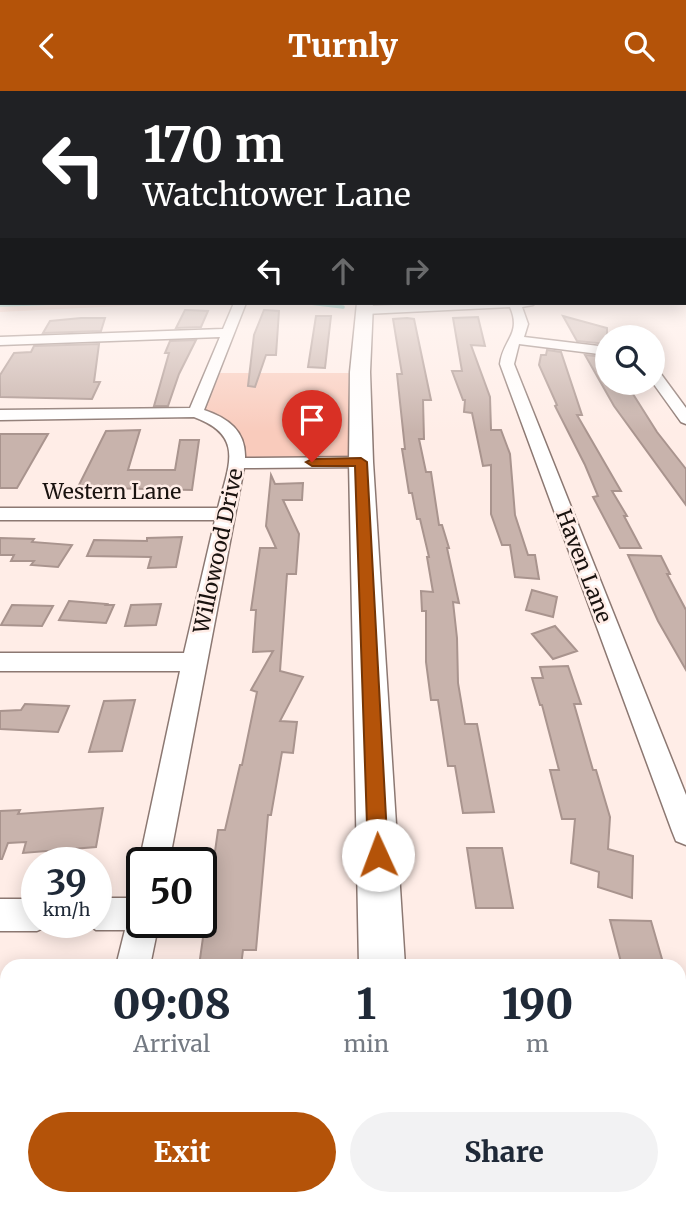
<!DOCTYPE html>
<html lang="en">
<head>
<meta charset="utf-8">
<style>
	:root { --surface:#fff; --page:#f2f2f3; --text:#1f2937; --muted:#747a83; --accent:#b45309 }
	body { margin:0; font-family:Merriweather,serif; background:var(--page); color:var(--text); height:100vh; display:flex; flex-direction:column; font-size:26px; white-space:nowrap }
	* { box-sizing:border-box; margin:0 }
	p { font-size:23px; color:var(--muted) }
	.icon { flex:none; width:38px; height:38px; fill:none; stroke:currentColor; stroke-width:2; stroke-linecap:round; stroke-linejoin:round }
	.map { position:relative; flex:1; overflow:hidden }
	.details { position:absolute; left:0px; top:868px; width:686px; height:247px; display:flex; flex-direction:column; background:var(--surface); border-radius:21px 21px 0 0; box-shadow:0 4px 18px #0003 }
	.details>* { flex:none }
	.guide { position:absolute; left:0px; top:0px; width:686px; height:214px; box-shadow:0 4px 18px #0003; background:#202124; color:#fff; overflow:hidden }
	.fabs { position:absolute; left:595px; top:234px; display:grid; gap:14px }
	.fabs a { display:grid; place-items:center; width:70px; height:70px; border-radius:50%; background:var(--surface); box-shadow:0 4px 18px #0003; font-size:35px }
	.speed { position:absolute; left:21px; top:756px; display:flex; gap:14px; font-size:35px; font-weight:700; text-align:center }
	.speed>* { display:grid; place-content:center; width:91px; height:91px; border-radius:50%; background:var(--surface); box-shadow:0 4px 18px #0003; line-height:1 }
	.speed small { font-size:18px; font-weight:400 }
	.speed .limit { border:4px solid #111; border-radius:10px; background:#fff; color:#111 }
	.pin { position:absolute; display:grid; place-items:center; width:60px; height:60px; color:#fff; margin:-72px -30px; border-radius:50% 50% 50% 0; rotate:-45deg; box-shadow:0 0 7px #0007 }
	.pin .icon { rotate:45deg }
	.me { position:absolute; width:77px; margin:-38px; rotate:358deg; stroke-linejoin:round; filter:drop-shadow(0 0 5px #0008) }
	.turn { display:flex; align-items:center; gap:24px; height:147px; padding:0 28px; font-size:32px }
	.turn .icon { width:91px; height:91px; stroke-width:2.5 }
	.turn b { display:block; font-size:49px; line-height:60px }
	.lanes { display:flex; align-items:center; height:66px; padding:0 28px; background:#0003; justify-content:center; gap:35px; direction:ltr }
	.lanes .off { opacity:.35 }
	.eta { display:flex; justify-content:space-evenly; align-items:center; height:119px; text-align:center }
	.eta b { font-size:42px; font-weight:800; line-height:49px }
	.cta { display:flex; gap:14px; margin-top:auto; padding:14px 28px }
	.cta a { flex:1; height:80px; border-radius:42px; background:var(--accent); color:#fff; font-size:28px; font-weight:800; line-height:80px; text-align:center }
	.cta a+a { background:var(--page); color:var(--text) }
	header { display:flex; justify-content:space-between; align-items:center; height:91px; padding:0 28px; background:var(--accent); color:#fff; font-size:32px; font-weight:800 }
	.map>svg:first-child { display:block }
</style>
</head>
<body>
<header><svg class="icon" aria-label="back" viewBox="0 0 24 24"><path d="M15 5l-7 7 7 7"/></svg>Turnly<svg class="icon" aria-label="search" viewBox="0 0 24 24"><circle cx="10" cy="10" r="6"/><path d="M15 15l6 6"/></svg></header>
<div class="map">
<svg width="686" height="1114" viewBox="0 0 686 1114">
	<rect width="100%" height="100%" fill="#ffede7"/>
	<path fill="#f9cbbc" d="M0 210 2 212H182L0 221Z
		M212 282H358L360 371 239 372 238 349 196 321Z"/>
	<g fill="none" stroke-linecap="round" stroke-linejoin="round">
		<path stroke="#37b2a4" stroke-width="3.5" d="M310 212 343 216
			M0 214 58 212"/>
	</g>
	<path fill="#c8b3ac" stroke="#a9948e" stroke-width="2" d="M185 219 208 220 201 236 176 237Z
		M264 219 279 220 276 264H266L255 296 248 295 254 244Z
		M316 225H331L325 277 308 276Z
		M563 225 607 237V253L577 250Z
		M478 226 485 255 471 254 490 306 491 339H501L510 363 515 424 528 464H535L539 488 515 486 510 454H502L491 423V374L483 375 472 322 464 321 465 309H463L452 280H462L453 227Z
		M81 227H105L101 240 43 242 50 230Z
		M407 227 414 228 431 309H423L424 348H419L426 381H431L439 434H442L449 457H447L459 512 453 511 457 547 458 592 465 633H477L494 721 463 722 455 675H448L438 609H431L426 571V520H422L421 500 433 501 427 466H429L420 428H417L412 402H409L402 358H405L397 283H402L393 228Z
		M196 249 179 283 168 315H154L169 262H165L170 250Z
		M99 253 94 291H100L92 308 0 306V284L14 262 31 261 34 255Z
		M547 259 561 261 582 324H577L621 400H612L627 425H624L641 457H620L593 406 598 405 585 374 555 315 557 314 539 274 541 264H546Z
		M585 264 607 266V292H626L657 341 686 378V414L614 315Z
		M140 339 128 379H175L180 349H199L192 399 104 397 103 400H76L106 340Z
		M0 343H48L17 397H0Z
		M271 384 275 393 303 392 302 409H283L299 443 296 483H287L280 580 303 586 280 630 297 631 293 662 282 661 271 724H268L256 859H243L241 875H199L218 739H225L240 674H242L257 601 251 599 273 560 253 561 256 519H251L260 457H276L266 435Z
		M182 446 176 476 148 477 151 466 87 465 94 449 147 450V447Z
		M0 447 34 448 32 451 72 454 58 476 31 474 34 470H11L14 464H0Z
		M628 464 661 465 670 483H667L686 519V579L658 530Z
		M532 499 557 506 553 526 526 519Z
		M69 510 107 513 106 514H114L106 532 59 529Z
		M161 513 156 534 125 535 131 514Z
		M12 514 53 515 42 535 1 534Z
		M555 535 577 560 553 568 532 543Z
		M568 575 581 613H574L593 679H596L610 726 608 758 633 765 632 807 598 796 599 781 571 772 575 728H562L550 679H559L542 614H540L532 587H543L540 576Z
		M135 609 122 660 89 661 104 610Z
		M25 613 69 615 58 641 0 638V620L21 619Z
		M103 717 96 756 23 762 26 751 8 752 2 768H0V720L20 719 18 723Z
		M467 757H502L513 817H476Z
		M610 829 651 830 664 875H622Z"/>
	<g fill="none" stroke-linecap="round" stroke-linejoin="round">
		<defs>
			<path id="street" d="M0 185H2L0 192Z
				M684 203H686V209H684Z
				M234 212H246L204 319C228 327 246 340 245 367L361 366 369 371 361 376 244 377 169 772H142V778L139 772 180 580H0V562H184L215 429H0V417H218C228 375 246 345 194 326L0 329V319L190 317 220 246 0 254V246L223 238Z
				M453 212H535L533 214 522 216 528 233 524 246 607 256V264L519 253 514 273 686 704V754L676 750 672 740 500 273C503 248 522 243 510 216L365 223 359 219 365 215Z
				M653 278 658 279 686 317V333L681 331 653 292Z
				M96 807H142V831H159L150 875H116L125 839H96L84 831H96Z
				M0 808H37V831H50L48 835 37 840H0Z
				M686 975V1012L679 1015V977Z
				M57 1108H97L95 1114H55Z"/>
			<path id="secondary" d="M357 212H373L370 281 373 371 405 875H359L349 371 350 281Z
				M377 1108H433L435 1114H379Z"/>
		</defs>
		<use href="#street" stroke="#8c7872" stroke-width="3"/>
		<use href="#secondary" stroke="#8c7872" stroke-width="3"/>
		<use href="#street" fill="#fff" fill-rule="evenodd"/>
		<use href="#secondary" fill="#fff" fill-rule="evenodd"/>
	</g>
	<linearGradient id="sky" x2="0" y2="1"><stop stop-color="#61b3cd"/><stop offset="0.54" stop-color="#fff7f4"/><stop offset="1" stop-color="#fff7f4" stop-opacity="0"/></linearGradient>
	<rect width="686" height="341" fill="url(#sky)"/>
	<path fill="#b45309" stroke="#753606" stroke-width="2" d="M361 367 367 371 388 764 385 771 378 774 371 771 368 764 355 375H312L306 371 312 368Z"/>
	<g text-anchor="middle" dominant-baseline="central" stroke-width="5" stroke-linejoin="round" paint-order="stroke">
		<g font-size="21" fill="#19120f" stroke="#ffede7">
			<text x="112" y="400">Western Lane</text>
			<text transform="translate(218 460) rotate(-78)">Willowood Drive</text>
			<text transform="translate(584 475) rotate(69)">Haven Lane</text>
		</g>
	</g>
</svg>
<div class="fabs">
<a><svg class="icon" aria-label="search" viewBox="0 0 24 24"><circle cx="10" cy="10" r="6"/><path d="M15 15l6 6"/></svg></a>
</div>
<div class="speed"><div>39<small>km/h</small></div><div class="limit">50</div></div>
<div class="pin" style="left:312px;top:371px;background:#d93025"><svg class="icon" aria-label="arrive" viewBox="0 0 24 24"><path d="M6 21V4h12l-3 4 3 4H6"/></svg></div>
<svg class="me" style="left:378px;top:764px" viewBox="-20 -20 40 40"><circle r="19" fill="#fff"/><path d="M0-13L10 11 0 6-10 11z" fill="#b45309"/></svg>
<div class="guide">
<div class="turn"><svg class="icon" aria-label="left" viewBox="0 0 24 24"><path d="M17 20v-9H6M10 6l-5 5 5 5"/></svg><div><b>170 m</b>Watchtower Lane</div></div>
<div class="lanes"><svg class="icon" aria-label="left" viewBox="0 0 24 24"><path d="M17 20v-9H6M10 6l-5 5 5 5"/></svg><svg class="icon off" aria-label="ahead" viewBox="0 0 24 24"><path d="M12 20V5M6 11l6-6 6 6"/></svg><svg class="icon off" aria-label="right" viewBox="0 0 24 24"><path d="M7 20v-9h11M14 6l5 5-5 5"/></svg></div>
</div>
<section class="details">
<div class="eta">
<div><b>09:08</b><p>Arrival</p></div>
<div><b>1</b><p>min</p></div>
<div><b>190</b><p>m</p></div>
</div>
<div class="cta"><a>Exit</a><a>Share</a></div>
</section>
</div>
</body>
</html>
